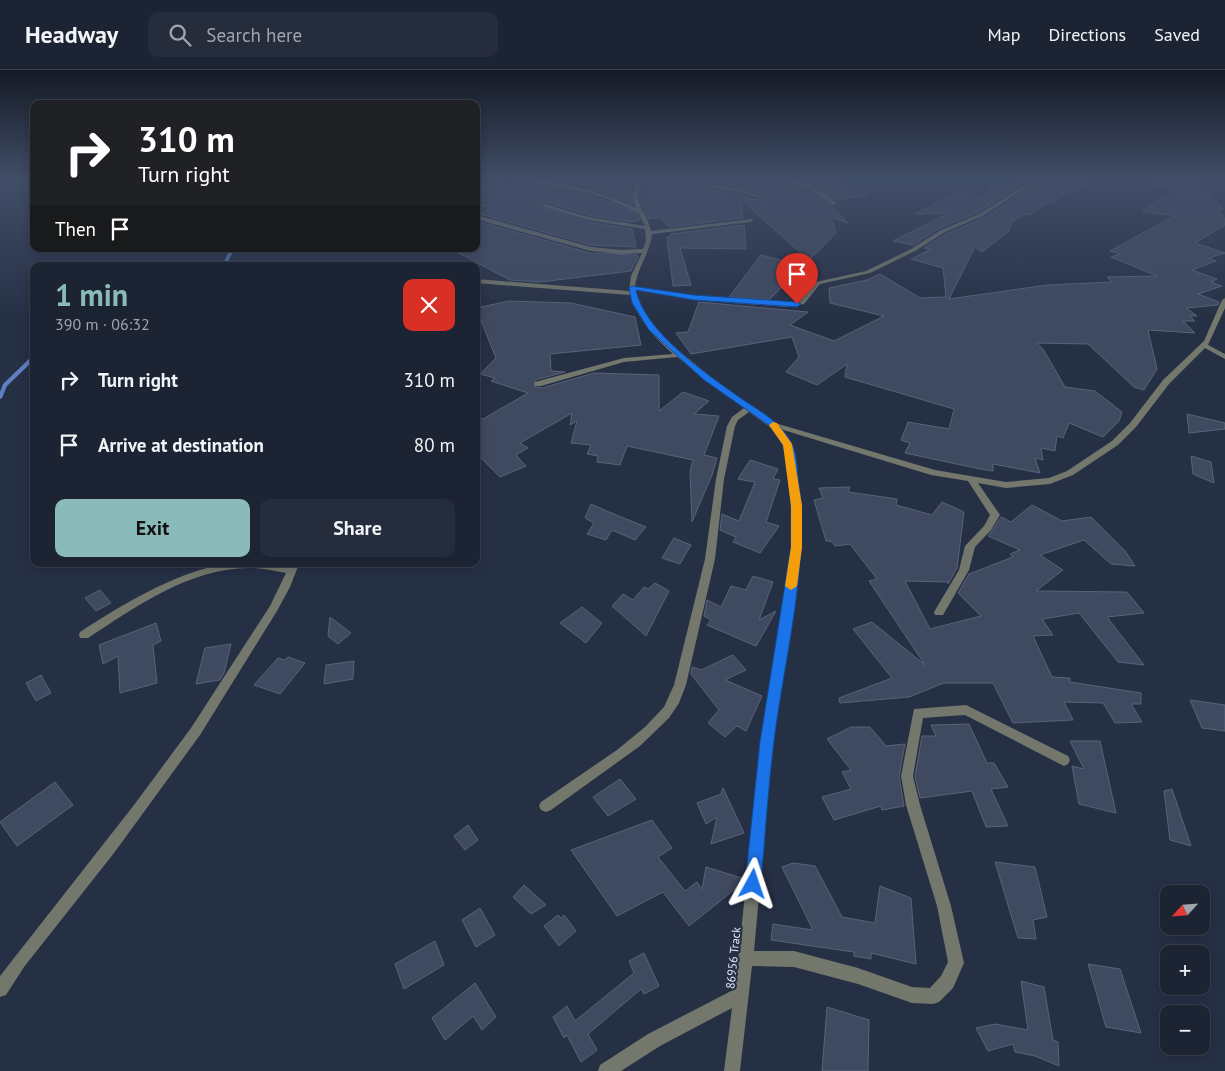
<!DOCTYPE html>
<html lang="en">
<head>
<meta charset="utf-8">
<style>
	:root { --surface:#1c2434; --page:#252c3c; --text:#f1f3f6; --muted:#a0a4ac; --line:#3a414f; --accent:#8bbbb9 }
	body { margin:0; font-family:"PT Sans",sans-serif; background:var(--page); color:var(--text); height:100vh; display:flex; flex-direction:column; font-size:19px; white-space:nowrap }
	* { box-sizing:border-box; margin:0 }
	p { font-size:16px; color:var(--muted) }
	.icon { flex:none; width:28px; height:28px; fill:none; stroke:currentColor; stroke-width:2; stroke-linecap:round; stroke-linejoin:round }
	.map { position:relative; flex:1; overflow:hidden }
	.side { position:absolute; left:30px; top:192px; width:450px; height:305px; display:flex; flex-direction:column; background:var(--surface); border-radius:10px; box-shadow:0 2px 12px #0003,0 0 0 1px var(--line) }
	.side>* { flex:none }
	.guide { position:absolute; left:30px; top:30px; width:450px; height:152px; border-radius:10px; box-shadow:0 2px 12px #0003,0 0 0 1px var(--line); background:#202124; color:#fff; overflow:hidden }
	.needle { width:32px; rotate:244deg }
	.tools { position:absolute; left:1160px; top:815px; display:grid; gap:10px }
	.tools a { display:grid; place-items:center; width:50px; height:50px; border-radius:10px; background:var(--surface); box-shadow:0 2px 12px #0003,0 0 0 1px var(--line); font-size:25px }
	.pin { position:absolute; display:grid; place-items:center; width:42px; height:42px; color:#fff; margin:-51px -21px; border-radius:50% 50% 50% 0; rotate:-45deg; box-shadow:0 0 5px #0007 }
	.pin .icon { rotate:45deg }
	.me { position:absolute; width:55px; margin:-28px; rotate:5deg; stroke-linejoin:round; filter:drop-shadow(0 0 4px #0008) }
	.turn { display:flex; align-items:center; gap:18px; height:105px; padding:0 25px; font-size:22px }
	.turn .icon { width:65px; height:65px; stroke-width:2.5 }
	.turn b { display:block; font-size:35px; line-height:42px }
	.then { display:flex; align-items:center; height:48px; padding:0 25px; background:#0003; gap:10px; font-size:19px }
	.round { display:grid; place-items:center; flex:none; width:52px; height:52px; border-radius:10px; background:var(--page) }
	.head { display:flex; align-items:center; justify-content:space-between; height:85px; padding:0 25px }
	h1 { font-size:30px; font-weight:700; line-height:38px; color:var(--accent) }
	.action { display:flex; gap:10px; margin-top:auto; padding:10px 25px }
	.action a { flex:1; height:58px; border-radius:10px; background:var(--accent); color:#111; font-size:20px; font-weight:700; line-height:58px; text-align:center }
	.action a+a { background:var(--page); color:var(--text) }
	ul { padding:0; list-style:none }
	li { display:flex; align-items:center; gap:15px; height:65px; padding:0 25px }
	li div { flex:1 }
	li b { display:block; font-size:19px }
	li em { font-style:normal }
	header { display:flex; align-items:center; gap:30px; box-sizing:border-box; height:70px; padding:0 25px; background:var(--surface); border-bottom:1px solid var(--line) }
	header strong { font-size:24px }
	nav { display:flex; gap:28px; margin-inline-start:auto; font-size:18px }
	.search { width:350px; height:45px; background:var(--page); display:flex; align-items:center; gap:12px; box-sizing:border-box; padding:0 18px; border-radius:10px; color:var(--muted); font-size:19px }
	.map>svg:first-child { display:block }
</style>
</head>
<body>
<header>
<strong>Headway</strong>
<div class="search"><svg class="icon" aria-label="search" viewBox="0 0 24 24"><circle cx="10" cy="10" r="6"/><path d="M15 15l6 6"/></svg>Search here</div>
<nav><a>Map</a><a>Directions</a><a>Saved</a></nav>
</header>
<div class="map">
<svg width="1225" height="1001" viewBox="0 0 1225 1001">
	<rect width="100%" height="100%" fill="#263045"/>
	<g fill="none" stroke-linecap="round" stroke-linejoin="round">
		<path fill="#607ec2" fill-rule="evenodd" d="M230 179H234L226 196H222Z
			M32 286H34V290L7 316 2 328 0 329V322L3 314Z"/>
	</g>
	<path fill="#3f4a60" stroke="#58637b" d="M535 108H637L632 123 633 134 586 117Z
		M645 108 678 112 763 131 768 127 746 119 689 108H770L811 122 833 137 848 153 831 147 836 163 809 190 741 130 743 148 669 157 660 148 649 149 641 131Z
		M791 108H824L870 125 836 130 816 117Z
		M1020 108H1032L978 142 940 158 913 175 893 171 949 143 915 144 950 125 962 122 982 128 991 115 1005 117 1009 113 1017 115Z
		M1059 108 1089 114 1040 137 1030 145 1024 144 1012 152 1008 162 982 182 975 177 949 229 1047 215 1112 212 1107 207 1157 206 1111 187 1120 184 1110 181 1174 146 1142 141 1161 128 1179 124 1148 112 1196 111 1200 113 1224 140 1218 139 1225 149V155L1195 173 1225 183 1209 188 1216 191 1192 200 1217 209 1211 212 1222 216 1198 224 1219 232 1218 235 1186 238 1197 246H1190L1195 251H1183L1195 263 1148 260 1157 299 1144 320 1134 317 1088 274 1036 273 1043 279 1065 317 1095 321 1122 342 1119 351 1103 367 1069 353 1063 368 1057 366 1055 381 1041 378 1043 390 1035 388 1040 403 993 394V401L980 399 905 383 910 373 901 370 908 352 949 359 954 339 845 307 847 294 817 315 786 302 799 287 792 267 691 284 676 263 688 262 699 232 808 242 790 255 834 271 884 246 830 233 829 218 867 210 880 204 920 228 946 227 943 198 911 189 931 179 924 178 946 164 984 148 1042 110 1051 111Z
		M488 113 516 115 518 113 571 121 604 130 637 144 640 150 631 152 588 145 546 132 540 136 587 152 632 159 636 177 591 175 480 144 492 137 476 135V114Z
		M476 151 590 183 637 185 638 187 631 201 540 212 510 210 451 179H476Z
		M744 155 746 179 680 178 691 215 673 216 667 167 671 166V164Z
		M761 185 803 196 769 230 729 227Z
		M509 231 571 233 635 247 641 275 550 284 551 301 565 302 535 310 534 317 542 318 594 303 659 305V341L683 322 709 331 694 344 719 346 704 385 717 388 712 405 692 452 690 402 693 390 627 376 620 395 597 392 598 386 587 384 591 375 571 373 577 351 570 355 572 343 520 373 528 378 516 385 526 396 500 407 476 383V347L483 349 528 323 491 311 495 308 480 304 496 288 476 238Z
		M1187 344 1225 353V359L1189 363Z
		M1191 386 1211 392 1214 413 1193 404Z
		M750 390 778 399 773 409 780 410 766 452 779 456 760 483 733 472 736 467 720 460 722 444 739 451 755 412 738 409Z
		M850 417 848 422 897 429 896 435 932 445 942 432 964 442 957 498 948 514V512L905 511 930 559 981 546 958 523 969 504 1013 487 1010 484 1020 480 988 466 1001 447 1011 452 1032 435 1062 451 1091 447 1125 481 1135 496 1111 494 1084 470 1040 485 1063 500 1036 521 1127 522 1144 543 1107 547 1144 595 1118 592 1079 543 1042 549 1053 565 1033 566 1052 607 1070 608V612L1141 623V634H1131L1142 652 1115 653 1103 633 1064 632 1073 650 1013 653 993 613H944L909 627 840 633 839 628 892 608 853 559 872 552 925 595 869 511 877 509 850 474 835 476 831 471H826L814 430 823 428 819 418Z
		M591 434 609 442 646 457 635 470 612 460 606 470 587 464 594 453 585 448Z
		M674 468 691 475 680 494 662 488Z
		M753 506 773 512 759 550 776 541 756 576 707 555 711 550 704 546 707 530 721 537 731 516 746 520Z
		M655 513 669 521 646 566 612 536 623 524 633 530 644 517 648 519Z
		M100 520 111 533 96 541 85 528Z
		M582 537 602 553 586 573 560 553Z
		M330 547 351 563 338 574 328 566Z
		M156 553 161 571 153 575 157 613 120 623 118 586 103 594 99 575Z
		M231 574 224 603 220 610 196 614 205 578Z
		M733 585 746 600 725 610 762 626 746 661 737 656 725 667 708 653 719 640 691 604 692 597 701 600Z
		M288 587 305 593 280 624 254 615 278 588 285 590Z
		M354 591 353 609 324 614 326 595Z
		M41 605 51 623 36 631 26 613Z
		M1190 630 1225 635V661L1202 658Z
		M969 654 987 693H994L1008 717 991 719 1008 756 986 757 972 721 920 728 915 706 922 666H936L931 655Z
		M851 657H870L886 676 905 674 899 706 904 736 882 740 881 736 834 750 822 727 851 719 842 702 851 700 827 669Z
		M1070 671H1100L1116 743 1079 734 1072 696 1084 699Z
		M620 709 636 729 608 746 593 727Z
		M55 712 73 735 17 776 0 752Z
		M723 718 744 763 711 774 717 747 706 754 697 733 721 724Z
		M1172 719 1191 776 1170 770 1164 721Z
		M652 750 672 778 658 787 685 821 697 812 702 819 706 797 745 809 744 812 689 856 663 822 617 846 571 780Z
		M468 755 478 770 465 780 454 766Z
		M995 792 1035 797 1047 847 1033 850 1036 869 1018 868Z
		M793 793 815 796 842 847 875 853 880 816 911 828 916 894 871 883V889L854 886V882L771 870 773 854 813 860 782 797Z
		M524 815 546 835 531 844 513 827Z
		M480 838 495 865 476 877 462 850Z
		M558 845 561 848 564 845 576 861 559 876 544 856Z
		M435 871 444 895 404 919 395 894Z
		M644 883 659 916 644 924 641 919 588 964 597 980 581 992 567 965 564 968 553 947 567 936 575 951 634 903 629 891Z
		M1088 894 1120 899 1141 963 1106 957Z
		M1021 911 1044 917 1053 970 1058 972 1059 996 1035 986 1015 982 1013 974 988 981 976 958 995 954 1028 960Z
		M475 913 496 947 482 960 473 946 445 970 432 948Z
		M827 937 869 950 868 1001H822Z"/>
	<g fill="none" stroke-linecap="round" stroke-linejoin="round">
		<path fill="#73776c" fill-rule="evenodd" d="M498 108C544 108 594 117 636 138 631 127 634 119 639 108H643C631 138 646 136 651 161L752 149 753 150 750 152 652 164C650 183 637 198 635 217L694 226 788 233 800 231 816 212 866 201 911 179 941 160 979 144 1036 108H1041L983 146 945 162 915 181 870 203 820 214 804 234 788 237 694 230 635 220 641 239 653 256 672 275 717 312 775 353 935 400 1006 412 1049 408 1067 401 1112 371 1130 353 1163 310 1204 271 1222 230 1225 228V238L1208 275 1225 284V289L1205 278 1169 314 1136 357 1118 375 1073 405 1050 414 1006 418 978 413 1000 445 991 460 975 477 969 500 943 545H935L934 542 959 500 965 476 984 456 990 445 968 411 931 405 780 359 791 374 795 387 802 436V477L773 672 754 881H794L858 898 912 917 930 918 941 906 948 892 937 836 906 735 901 706 914 639 966 635 1068 686 1070 690 1068 694 1064 696 1060 694 965 645 923 648 913 706 920 735 951 836 964 893 953 918 939 932 933 934 912 933 858 914 794 897 752 896 740 1001H724L732 938 660 976 621 1001H598L600 995 648 964 735 919 761 672 792 477V436L787 387 783 374 770 357 749 342 738 350 735 356 724 409 715 489 686 615 679 633 669 648 640 676 551 740 546 742 541 740 539 736 541 732 617 680 645 657 664 637 674 615 705 489 716 409 727 356 732 347 744 338 677 287 624 292 541 316H535V312L624 288 673 284C654 267 638 249 630 225L476 213V209L629 221 631 206 642 183 621 184 591 181 476 149V145L591 177 621 180 643 179 646 171 645 159 588 150 542 136 545 134 588 147 645 156 638 143 605 128 571 119Z
			M669 108H679L745 121 766 128 764 129 744 123Z
			M772 108C795 108 820 117 837 134L832 135 812 120Z
			M222 494H277L288 496 289 494H299L290 517 277 541 200 665 114 783 24 897 6 925 0 927V906L134 735 191 658 270 536 286 503C275 501 263 498 252 498 191 497 137 536 88 568H80L79 565 80 562C125 533 169 506 222 494Z"/>
	</g>
	<linearGradient id="sky" x2="0" y2="1"><stop stop-color="#151a26"/><stop offset="0.44" stop-color="#414e68"/><stop offset="1" stop-color="#414e68" stop-opacity="0"/></linearGradient>
	<rect width="1225" height="248" fill="url(#sky)"/>
	<path fill="#1a73e8" stroke="#114b97" d="M632 216 694 225 797 232 801 234 797 237 694 230 636 220C645 263 708 305 742 329 761 342 782 353 792 374 797 384 797 397 798 408 810 496 785 584 774 671 768 718 765 767 761 814L759 820 753 822 747 820 745 814 760 672 791 477V436L786 387 783 375 770 356 704 310 649 260 632 233 629 218Z"/>
	<path fill="#f59e0b" d="M773 352 777 353 792 374 802 436V477L797 516 791 520 785 516 791 477V436L783 375 769 355Z"/>
	<g text-anchor="middle" dominant-baseline="central" stroke-width="4.5" stroke-linejoin="round" paint-order="stroke">
		<g font-size="12" fill="#e4ebf9" stroke="#263045">
			<text transform="translate(733 888) rotate(-84)">86956 Track</text>
		</g>
	</g>
</svg>
<div class="tools">
<a><svg class="needle" viewBox="-14 -14 28 28"><path d="M0-13l5 13h-10z" fill="#e53935"/><path d="M0 13l5-13h-10z" fill="#a0a4ac"/></svg></a>
<a>+</a>
<a>−</a>
</div>
<div class="pin" style="left:797px;top:234px;background:#d93025"><svg class="icon" aria-label="arrive" viewBox="0 0 24 24"><path d="M6 21V4h12l-3 4 3 4H6"/></svg></div>
<svg class="me" style="left:753px;top:814px" viewBox="-20 -20 40 40"><path d="M0-17L14 15 0 8-14 15z" fill="#1a73e8" stroke="#fff" stroke-width="4"/></svg>
<div class="guide">
<div class="turn"><svg class="icon" aria-label="right" viewBox="0 0 24 24"><path d="M7 20v-9h11M14 6l5 5-5 5"/></svg><div><b>310 m</b>Turn right</div></div>
<div class="then">Then<svg class="icon" aria-label="arrive" viewBox="0 0 24 24"><path d="M6 21V4h12l-3 4 3 4H6"/></svg></div>
</div>
<section class="side">
<div class="head"><div><h1>1 min</h1><p>390 m · 06:32</p></div><a class="round" style="background:#d93025;color:#fff"><svg class="icon" aria-label="close" viewBox="0 0 24 24"><path d="M6 6l12 12M18 6L6 18"/></svg></a></div>
<ul>
<li><svg class="icon" aria-label="right" viewBox="0 0 24 24"><path d="M7 20v-9h11M14 6l5 5-5 5"/></svg><div><b>Turn right</b></div><em>310 m</em></li>
<li><svg class="icon" aria-label="arrive" viewBox="0 0 24 24"><path d="M6 21V4h12l-3 4 3 4H6"/></svg><div><b>Arrive at destination</b></div><em>80 m</em></li>
</ul>
<div class="action"><a>Exit</a><a>Share</a></div>
</section>
</div>
</body>
</html>
